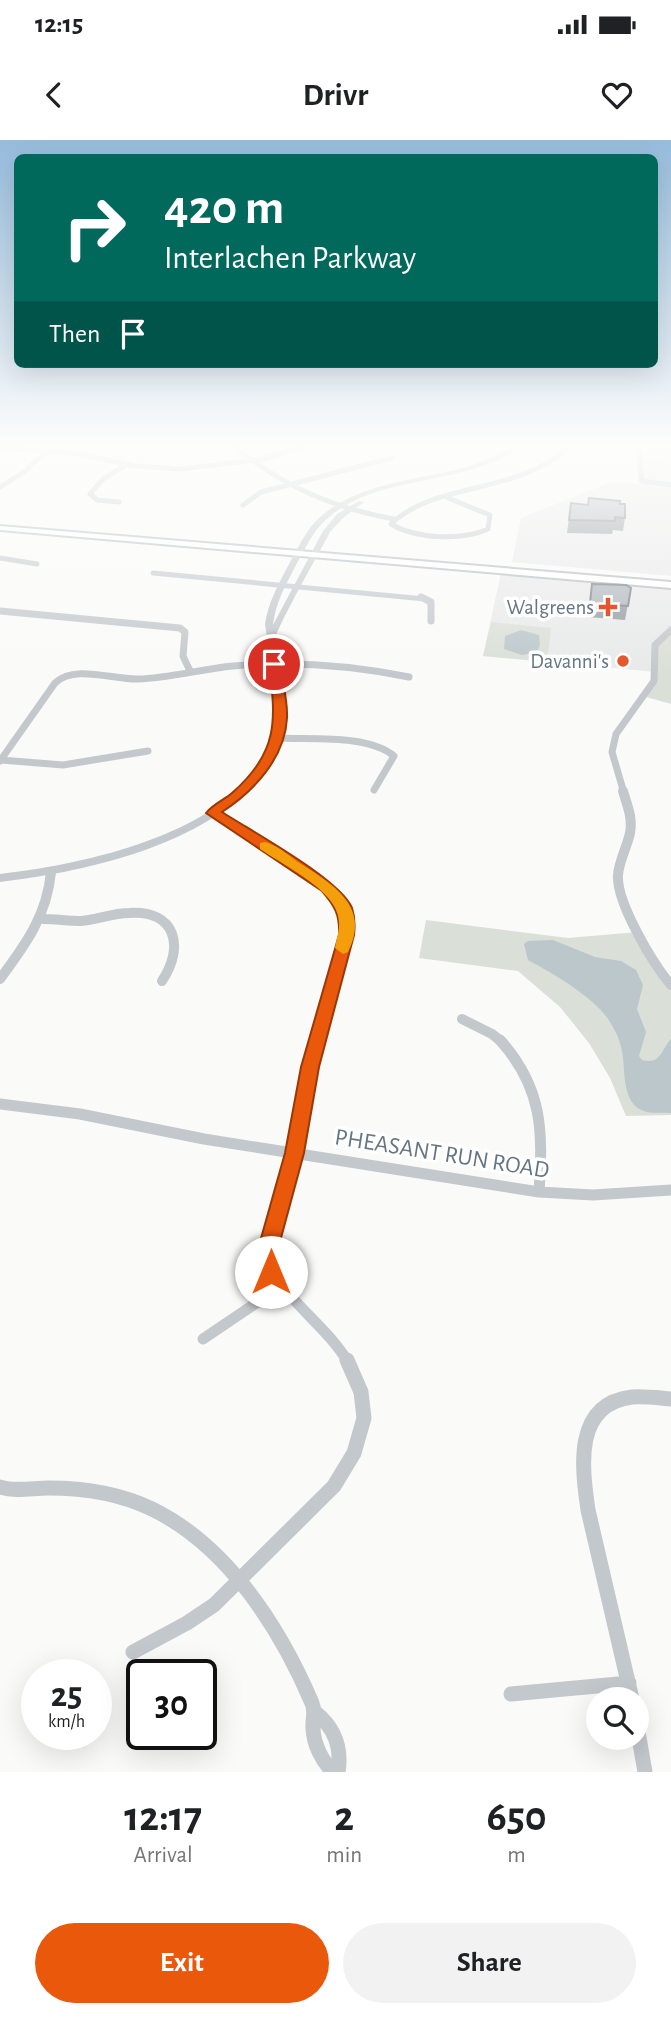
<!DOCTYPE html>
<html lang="en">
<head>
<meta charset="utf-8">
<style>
	:root { --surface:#fff; --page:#f2f2f2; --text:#202124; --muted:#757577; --accent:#ea580c }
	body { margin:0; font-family:"Alegreya Sans",sans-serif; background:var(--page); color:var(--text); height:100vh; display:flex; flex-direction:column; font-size:26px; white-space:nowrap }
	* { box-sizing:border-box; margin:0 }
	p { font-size:23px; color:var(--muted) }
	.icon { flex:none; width:38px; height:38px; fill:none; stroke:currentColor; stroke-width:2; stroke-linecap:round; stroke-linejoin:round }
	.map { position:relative; height:1632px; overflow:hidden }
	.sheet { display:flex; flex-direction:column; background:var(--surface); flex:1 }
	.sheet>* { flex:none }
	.hud { position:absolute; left:14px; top:14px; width:644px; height:214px; border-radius:10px; box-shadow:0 7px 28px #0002; background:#00695c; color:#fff; overflow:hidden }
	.buttons { position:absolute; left:586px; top:1547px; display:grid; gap:14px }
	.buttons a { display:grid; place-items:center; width:63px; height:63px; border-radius:50%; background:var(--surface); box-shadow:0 7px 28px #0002; font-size:35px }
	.speed { position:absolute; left:21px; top:1519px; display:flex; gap:14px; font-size:35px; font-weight:700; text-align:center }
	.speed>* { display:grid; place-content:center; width:91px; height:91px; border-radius:50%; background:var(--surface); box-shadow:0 7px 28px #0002; line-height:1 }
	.speed small { font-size:18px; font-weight:400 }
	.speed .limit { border:4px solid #111; border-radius:10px; background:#fff; color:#111 }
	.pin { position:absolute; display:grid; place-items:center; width:60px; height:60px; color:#fff; margin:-30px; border:4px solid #fff; border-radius:50%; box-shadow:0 2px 7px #0007 }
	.me { position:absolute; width:77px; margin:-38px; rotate:0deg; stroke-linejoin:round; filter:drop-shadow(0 0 5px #0008) }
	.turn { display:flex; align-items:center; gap:24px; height:147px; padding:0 35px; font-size:32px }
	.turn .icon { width:91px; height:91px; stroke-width:2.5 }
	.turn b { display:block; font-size:49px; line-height:60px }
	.then { display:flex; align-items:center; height:66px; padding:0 35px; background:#0003; gap:14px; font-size:26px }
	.eta { display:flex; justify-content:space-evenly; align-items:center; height:119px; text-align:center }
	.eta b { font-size:42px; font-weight:700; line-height:49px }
	.primary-button { display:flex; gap:14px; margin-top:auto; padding:14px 35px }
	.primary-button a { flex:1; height:80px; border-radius:42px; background:var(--accent); color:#fff; font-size:28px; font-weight:700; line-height:80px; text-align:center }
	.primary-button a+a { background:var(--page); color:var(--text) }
	.status { display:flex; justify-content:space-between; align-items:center; height:49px; padding:0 35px; background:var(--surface); direction:ltr }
	.status svg { height:19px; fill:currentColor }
	header { display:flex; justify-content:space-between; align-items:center; height:91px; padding:0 35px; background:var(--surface); font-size:32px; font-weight:700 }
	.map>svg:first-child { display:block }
</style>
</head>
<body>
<div class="status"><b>12:15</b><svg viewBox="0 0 49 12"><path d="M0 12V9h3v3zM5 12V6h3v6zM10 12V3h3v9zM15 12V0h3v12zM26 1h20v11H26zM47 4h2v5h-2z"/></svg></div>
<header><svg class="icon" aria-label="back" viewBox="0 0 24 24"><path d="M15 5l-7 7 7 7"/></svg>Drivr<svg class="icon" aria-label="heart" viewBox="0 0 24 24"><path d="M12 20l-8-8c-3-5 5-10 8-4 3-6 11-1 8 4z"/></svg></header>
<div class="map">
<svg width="671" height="1632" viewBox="0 0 671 1632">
	<rect width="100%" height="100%" fill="#fafaf8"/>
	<path fill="#e8e9e9" d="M636 307H671V436L512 422 521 378 611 342 640 344 637 340Z
		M501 433 671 448V495L656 532 483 516Z"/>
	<path fill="#dadfd7" d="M491 482 551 488 547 522 483 516Z
		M671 495V564L643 556 650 548 654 508Z
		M426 780 568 798 638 792 671 845V975L626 976 610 938 589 903 560 867 518 831 419 818Z"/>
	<path fill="#bbc7cb" d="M521 490 539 495 540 505 537 512 522 515 504 509 505 496Z
		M553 800 595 817 621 821 636 830 643 845 637 869 646 892 639 916 642 920C661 925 661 910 671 899V973C662 972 652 974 644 971 623 964 625 935 623 918 622 905 617 893 610 882 596 858 552 833 528 820L524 804 528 801Z"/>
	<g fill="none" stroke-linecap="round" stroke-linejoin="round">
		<defs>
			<path id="secondary" d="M0 386 671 442V448L0 390Z"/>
		</defs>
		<use href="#secondary" stroke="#b3babf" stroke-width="4"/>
		<path stroke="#c3c8cc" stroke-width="5" d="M235 307C283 346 333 368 394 379
			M639 307 642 341 671 345
			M0 308 74 313 136 326 181 329 263 319 304 307
			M0 347 24 332 47 311
			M448 358 490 375 488 389C462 401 416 399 391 384 435 341 519 355 569 307
			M119 362 97 360 90 354 103 339 126 325
			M243 365 261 352 392 318
			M0 418 37 424
			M153 433 425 459"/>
		<path stroke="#c3c8cc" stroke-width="7" d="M421 457 431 462V481
			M0 471 180 488 185 492 183 516 190 531
			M278 598C311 600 368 594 394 616L374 650
			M1 620 63 625 148 611
			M0 621 55 543C74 524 114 540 138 539 170 538 201 529 233 526 293 521 351 525 409 537
			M624 653 612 612 616 594 654 541 655 505 671 490"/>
		<path stroke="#c3c8cc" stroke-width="10" d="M623 651C627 665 633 678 630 693 627 707 619 721 618 735 616 762 653 824 671 845
			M213 673 328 747 344 767 347 795 317 902
			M43 779C56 779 68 781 81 781 97 780 112 773 129 773 176 770 185 807 162 841
			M0 839C25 805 47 776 51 732
			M462 879 492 894 502 902"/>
		<path stroke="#c3c8cc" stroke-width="11" d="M317 900 310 927 303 976 267 1120C286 1162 325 1184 348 1222
			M500 900C543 948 543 991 539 1052
			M0 964 80 974 204 999 539 1052 593 1055 671 1050
			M203 1199 280 1147"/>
		<path stroke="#c3c8cc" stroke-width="15" d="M0 1347C14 1352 33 1348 48 1348 84 1348 119 1353 152 1369 228 1406 280 1488 312 1563 316 1573 312 1579 313 1589 314 1605 322 1621 333 1632
			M133 1512 187 1483 214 1465 334 1346 354 1313 364 1278 361 1252 347 1220
			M511 1554 629 1543
			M632 1559 588 1370C582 1328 573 1264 632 1257 644 1256 659 1258 671 1259
			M315 1572C335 1588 342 1607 338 1632
			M637 1586 645 1632"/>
		<path fill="#c3c8cc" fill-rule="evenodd" d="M513 307H520C462 350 367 331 318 388 309 399 303 413 296 425 286 444 275 464 273 485L323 391 337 374 359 361 364 362 343 378 330 392C322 408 275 490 275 500 276 528 290 556 285 584 262 695 95 731 0 742V734C81 725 217 696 263 620 268 611 273 596 275 585 282 553 269 516 265 484 268 463 279 443 289 424 296 411 304 395 314 383 352 343 414 341 463 328 481 323 497 315 513 307Z"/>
		<use href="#secondary" fill="#fff" fill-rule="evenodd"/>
	</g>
	<path fill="#929a9f" d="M571 363 588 365 620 364 625 378 623 391 613 390 612 394 567 393Z
		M592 444 631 448 625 480 588 477Z"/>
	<path fill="#aab3b9" stroke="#777d82" stroke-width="2" d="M589 358 620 361V364H625V378L615 377V381L569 380 571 363 588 365Z
		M592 444 626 445 631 448 628 466 590 463Z"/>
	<linearGradient id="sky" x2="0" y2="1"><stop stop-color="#96bcdc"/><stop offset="0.57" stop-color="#fdfdfc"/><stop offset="1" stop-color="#fdfdfc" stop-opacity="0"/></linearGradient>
	<rect width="671" height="535" fill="url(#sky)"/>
	<path fill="#ea580c" stroke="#983908" stroke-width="2" d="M274 521 280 524C282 541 288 560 287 578 285 618 254 651 222 672 251 691 340 739 352 768 355 777 355 786 354 795L319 927 304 1013 278 1109V1120L281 1132 278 1139 271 1141 264 1139C259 1128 257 1120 258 1109L285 1013 301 927 339 795C340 775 335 766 322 751L206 673C213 664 224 660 232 653 279 612 276 580 269 524Z"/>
	<path fill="#f59e0b" d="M265 702C277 705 288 715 298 722 331 743 372 766 348 812L343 814 335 808C336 800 340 790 339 781 338 751 283 725 260 709V703Z"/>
	<g fill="#e4572e" stroke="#fff" stroke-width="2.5">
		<path d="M604.5 456.5h7v7h7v7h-7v7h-7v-7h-7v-7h7z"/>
		<circle cx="623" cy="521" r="7"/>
	</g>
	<g text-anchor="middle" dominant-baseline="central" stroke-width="7" stroke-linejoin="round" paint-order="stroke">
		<g font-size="21" fill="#657683" stroke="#fff" text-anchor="end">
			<text x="594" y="467">Walgreens</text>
			<text x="609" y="521">Davanni's</text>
		</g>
		<g font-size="24" fill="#657683" stroke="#fff">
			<text transform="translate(442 1014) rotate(9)">PHEASANT RUN ROAD</text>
		</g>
	</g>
</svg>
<div class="buttons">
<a><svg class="icon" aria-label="search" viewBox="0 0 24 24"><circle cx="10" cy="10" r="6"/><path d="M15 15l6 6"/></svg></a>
</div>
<div class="speed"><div>25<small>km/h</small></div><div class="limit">30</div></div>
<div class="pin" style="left:274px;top:524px;background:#d93025"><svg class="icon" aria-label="arrive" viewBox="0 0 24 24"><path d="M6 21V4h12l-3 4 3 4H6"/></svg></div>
<svg class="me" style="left:271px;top:1132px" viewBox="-20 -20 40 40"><circle r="19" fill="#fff"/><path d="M0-13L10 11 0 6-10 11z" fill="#ea580c"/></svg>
<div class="hud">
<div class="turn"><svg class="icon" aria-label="right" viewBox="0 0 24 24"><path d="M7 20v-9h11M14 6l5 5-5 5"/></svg><div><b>420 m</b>Interlachen Parkway</div></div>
<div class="then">Then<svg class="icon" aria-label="arrive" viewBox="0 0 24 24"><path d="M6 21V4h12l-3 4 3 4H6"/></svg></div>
</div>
</div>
<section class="sheet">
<div class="eta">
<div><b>12:17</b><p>Arrival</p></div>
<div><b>2</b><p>min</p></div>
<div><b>650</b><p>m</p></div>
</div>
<div class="primary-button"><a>Exit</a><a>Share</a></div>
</section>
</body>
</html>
